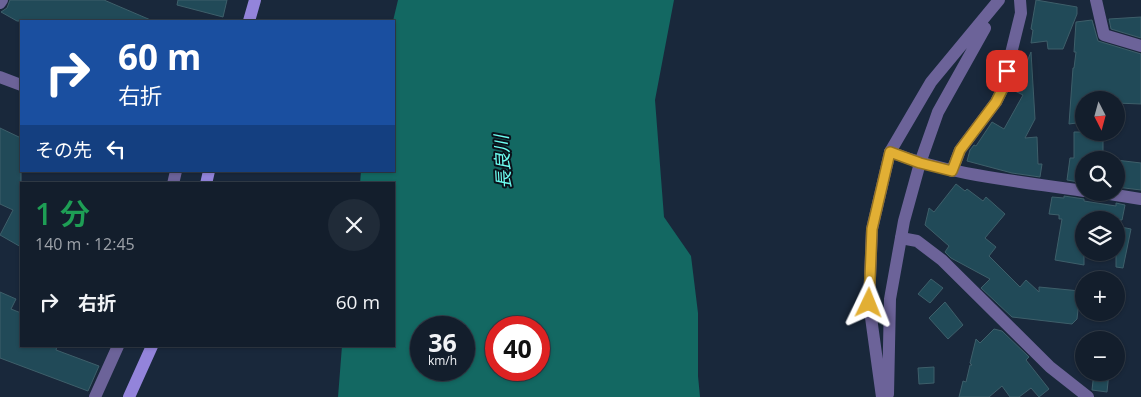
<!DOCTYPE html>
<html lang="ja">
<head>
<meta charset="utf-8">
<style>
	:root { --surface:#131e2c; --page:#202b38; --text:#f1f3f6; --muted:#9da2a9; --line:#323c48 }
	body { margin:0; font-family:"Open Sans","Noto Sans JP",sans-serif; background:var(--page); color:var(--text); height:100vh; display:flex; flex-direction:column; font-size:19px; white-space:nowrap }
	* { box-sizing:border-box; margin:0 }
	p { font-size:16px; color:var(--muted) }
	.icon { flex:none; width:28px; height:28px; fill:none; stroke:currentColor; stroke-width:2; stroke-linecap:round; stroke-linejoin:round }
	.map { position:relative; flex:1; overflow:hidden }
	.side { position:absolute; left:20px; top:182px; width:375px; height:165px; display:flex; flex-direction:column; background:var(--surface); border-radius:0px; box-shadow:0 1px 4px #0004,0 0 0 1px var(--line) }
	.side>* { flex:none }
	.guide { position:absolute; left:20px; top:20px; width:375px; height:152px; border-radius:0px; box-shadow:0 1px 4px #0004,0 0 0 1px var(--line); background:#1a4fa0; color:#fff; overflow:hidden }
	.needle { width:32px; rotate:174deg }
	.fabs { position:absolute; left:1075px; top:91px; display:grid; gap:10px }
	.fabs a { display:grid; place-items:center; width:50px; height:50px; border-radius:50%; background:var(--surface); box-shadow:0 1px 4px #0004,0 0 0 1px var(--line); font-size:25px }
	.speed { position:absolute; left:410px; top:316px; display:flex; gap:10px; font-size:25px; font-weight:700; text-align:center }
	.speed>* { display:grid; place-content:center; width:65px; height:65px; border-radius:50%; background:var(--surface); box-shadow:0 1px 4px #0004,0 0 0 1px var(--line); line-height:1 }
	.speed small { font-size:12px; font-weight:400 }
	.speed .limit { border:8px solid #d22; background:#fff; color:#111 }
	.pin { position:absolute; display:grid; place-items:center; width:42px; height:42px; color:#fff; margin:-21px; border-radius:10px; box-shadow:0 2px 8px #0006 }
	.me { position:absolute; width:55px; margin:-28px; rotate:2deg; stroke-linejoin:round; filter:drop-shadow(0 0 4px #0008) }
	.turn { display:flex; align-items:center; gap:18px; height:105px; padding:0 15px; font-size:22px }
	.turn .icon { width:65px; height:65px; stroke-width:2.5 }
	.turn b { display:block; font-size:35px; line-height:42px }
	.then { display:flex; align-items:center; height:48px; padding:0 15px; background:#0003; gap:10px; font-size:19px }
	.round { display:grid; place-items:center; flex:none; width:52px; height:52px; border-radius:26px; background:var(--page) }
	.head { display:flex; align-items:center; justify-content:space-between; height:85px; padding:0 15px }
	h1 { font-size:30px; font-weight:600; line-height:38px; color:#1e9e55 }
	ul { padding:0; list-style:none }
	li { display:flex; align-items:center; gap:15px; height:70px; padding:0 15px }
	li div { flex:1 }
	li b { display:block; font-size:19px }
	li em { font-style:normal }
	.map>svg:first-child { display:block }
</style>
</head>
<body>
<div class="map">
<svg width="1141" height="397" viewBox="0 0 1141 397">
	<rect width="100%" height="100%" fill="#19283b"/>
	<path fill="#136862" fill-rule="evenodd" d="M398 0H674L655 100 664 217 691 256 698 313V376L700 397H338L342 346H394V184H360L361 171H394L393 21ZM421 328H464V370H421ZM496 328H539V370H496Z"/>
	<path fill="#214a58" stroke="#3e5f6a" d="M10 0H104L153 21H17L1 12 7 8Z
		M178 0H227L223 17 177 5Z
		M1036 0 1077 7V14L1063 49H1048L1047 41 1031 43 1033 30 1031 29Z
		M1141 17V38L1111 29 1109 19Z
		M1092 20 1098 41 1141 54V104L1116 103V100H1084V122L1069 124 1073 68H1074L1076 52H1074L1076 22Z
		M1031 52 1035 119 1025 138 1037 137 1038 164H1042L1040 177 1012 173 967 161 970 150 974 145 976 146 992 122 1004 129 1023 95 1015 91Z
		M0 128 21 138V247L0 235 13 210 0 204Z
		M1074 132H1103V160H1084V183L1067 180 1070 158H1074Z
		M1116 160 1141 163V190L1116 187Z
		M956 184 965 191 967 189 983 201 986 197 1005 214 985 238 996 247 989 256 1020 287 1026 280 1039 292V287L1080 291 1077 319 1072 324 1012 317 981 288 990 279 951 258 945 252 949 246 925 225 929 208 934 212Z
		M1064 196 1084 199V201L1116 206V203L1125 205 1122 220H1084V265L1055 260 1062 219H1059V215L1049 214 1052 197 1064 198Z
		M1116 226 1131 229 1123 268 1116 267Z
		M931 279 943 288 930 303 918 294Z
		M0 292 16 299 11 309 21 313V346H57L56 350 99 366 88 391 0 358Z
		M945 302 963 325 948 339 929 318Z
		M994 329 1002 331 1029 357 1026 360 1049 389 1039 397 1031 388 1019 397H1010L1002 386 989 397H959L963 381 966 382 970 365H972L970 363 976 339 980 343Z
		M934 367V383L919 384 918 368Z
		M1094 372H1109L1107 392 1092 390Z"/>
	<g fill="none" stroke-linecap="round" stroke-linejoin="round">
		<path stroke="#6c6399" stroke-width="12" d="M1096 0 1104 35 1141 46
			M0 3 2 0
			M0 77 21 85
			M890 152C953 176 1018 181 1084 191
			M952 171 960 150 996 102 1002 90 1021 13 1020 0
			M173 184 176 171
			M1097 192 1141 199
			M901 238 917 241 942 260 1050 367 1088 397
			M95 397 118 346"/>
		<path stroke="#6c6399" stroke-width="12" d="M888 394 890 299 904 221 920 163 938 112 985 28
			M882 397 869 303 872 229 890 152 931 82 999 0"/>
		<path stroke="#9384db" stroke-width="12" d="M249 21 255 0
			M206 184 209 171
			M129 397 152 346"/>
	</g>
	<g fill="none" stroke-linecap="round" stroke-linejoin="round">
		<defs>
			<path id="route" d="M869 303 872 229 890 152 920 163 952 171 960 150 996 102 1002 90 1007 71"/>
		</defs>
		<use href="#route" stroke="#937222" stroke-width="12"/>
		<use href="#route" stroke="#e2af34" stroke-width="9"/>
	</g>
	<g text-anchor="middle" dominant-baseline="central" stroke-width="4" stroke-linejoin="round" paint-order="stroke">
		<g font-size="18" font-style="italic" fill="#6efff2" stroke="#0a1019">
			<text transform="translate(502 162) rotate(-93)">長良川</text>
		</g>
	</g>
</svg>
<div class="fabs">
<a><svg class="needle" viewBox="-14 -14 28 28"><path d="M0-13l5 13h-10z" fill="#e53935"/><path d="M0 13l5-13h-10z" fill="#9da2a9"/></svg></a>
<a><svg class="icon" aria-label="search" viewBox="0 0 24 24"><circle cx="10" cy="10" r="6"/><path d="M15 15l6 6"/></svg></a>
<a><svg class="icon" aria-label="layers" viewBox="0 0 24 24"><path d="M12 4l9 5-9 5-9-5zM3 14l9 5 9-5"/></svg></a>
<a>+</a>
<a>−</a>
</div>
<div class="speed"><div>36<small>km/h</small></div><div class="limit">40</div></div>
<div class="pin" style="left:1007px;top:71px;background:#d93025"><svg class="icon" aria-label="arrive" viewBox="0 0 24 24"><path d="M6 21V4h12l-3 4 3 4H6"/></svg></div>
<svg class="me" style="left:869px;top:303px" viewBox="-20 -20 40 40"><path d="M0-17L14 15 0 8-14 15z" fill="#e2af34" stroke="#fff" stroke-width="4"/></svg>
<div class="guide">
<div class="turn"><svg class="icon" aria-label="right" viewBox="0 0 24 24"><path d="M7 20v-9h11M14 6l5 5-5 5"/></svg><div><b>60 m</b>右折</div></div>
<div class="then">その先<svg class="icon" aria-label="left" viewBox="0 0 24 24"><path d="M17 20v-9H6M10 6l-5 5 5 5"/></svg></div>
</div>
<section class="side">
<div class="head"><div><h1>1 分</h1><p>140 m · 12:45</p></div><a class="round"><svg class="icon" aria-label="close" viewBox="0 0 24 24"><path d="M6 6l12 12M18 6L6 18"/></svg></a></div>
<ul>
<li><svg class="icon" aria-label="right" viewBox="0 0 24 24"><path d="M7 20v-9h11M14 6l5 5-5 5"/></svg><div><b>右折</b></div><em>60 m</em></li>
</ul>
</section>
</div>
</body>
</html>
